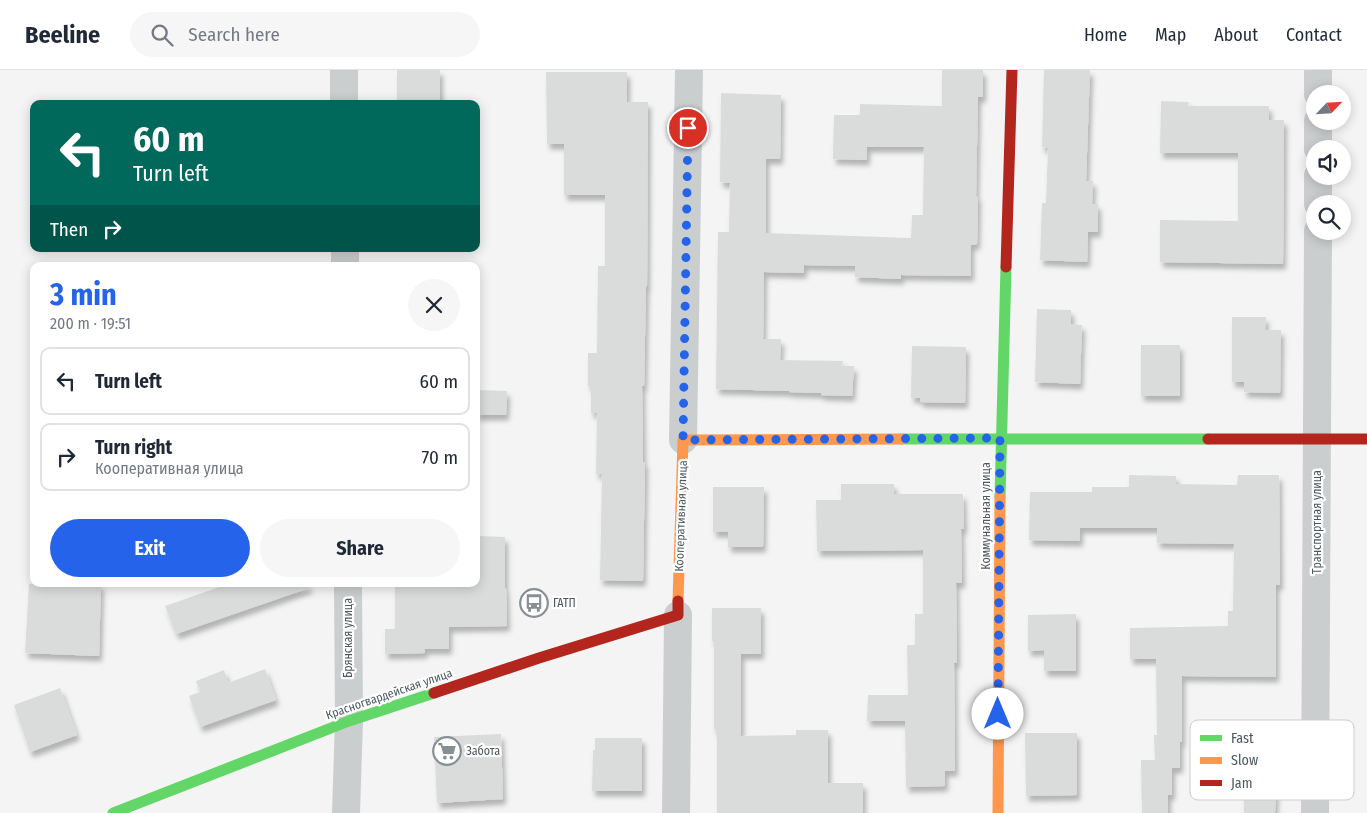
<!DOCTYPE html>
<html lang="en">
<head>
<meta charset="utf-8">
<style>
	:root { --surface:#fff; --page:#f6f6f7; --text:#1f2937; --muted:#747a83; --line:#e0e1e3; --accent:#2563eb }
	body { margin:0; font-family:"Fira Sans Condensed",sans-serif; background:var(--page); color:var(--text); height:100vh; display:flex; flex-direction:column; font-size:19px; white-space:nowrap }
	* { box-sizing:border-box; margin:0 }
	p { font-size:16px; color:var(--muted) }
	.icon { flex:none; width:28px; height:28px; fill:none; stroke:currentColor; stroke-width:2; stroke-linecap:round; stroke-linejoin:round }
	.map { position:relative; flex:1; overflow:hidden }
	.details { position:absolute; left:30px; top:192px; width:450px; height:325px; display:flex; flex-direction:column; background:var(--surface); border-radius:10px; box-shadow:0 2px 12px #0003 }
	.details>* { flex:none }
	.top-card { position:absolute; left:30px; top:30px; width:450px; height:152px; border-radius:10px; box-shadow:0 2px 12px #0003; background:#00695c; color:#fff; overflow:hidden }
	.needle { width:32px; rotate:65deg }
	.controls { position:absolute; left:1306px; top:15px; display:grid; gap:10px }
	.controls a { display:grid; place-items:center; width:45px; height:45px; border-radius:50%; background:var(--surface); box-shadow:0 2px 12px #0003; font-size:25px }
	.pin { position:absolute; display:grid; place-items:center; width:42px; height:42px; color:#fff; margin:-21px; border:2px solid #fff; border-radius:50%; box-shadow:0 1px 5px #0007 }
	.me { position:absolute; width:55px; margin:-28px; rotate:0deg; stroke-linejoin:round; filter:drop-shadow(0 0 4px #0008) }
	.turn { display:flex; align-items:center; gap:18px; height:105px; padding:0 20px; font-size:22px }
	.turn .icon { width:65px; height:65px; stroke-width:2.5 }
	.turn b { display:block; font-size:35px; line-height:42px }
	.then { display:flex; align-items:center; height:48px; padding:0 20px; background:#0003; gap:10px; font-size:19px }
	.round { display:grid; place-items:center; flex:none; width:52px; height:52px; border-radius:26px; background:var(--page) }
	.headline { display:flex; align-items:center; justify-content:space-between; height:85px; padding:0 20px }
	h1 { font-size:30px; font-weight:700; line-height:38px; color:var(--accent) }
	.action { display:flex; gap:10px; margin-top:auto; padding:10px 20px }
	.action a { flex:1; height:58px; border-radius:30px; background:var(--accent); color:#fff; font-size:20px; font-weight:700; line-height:58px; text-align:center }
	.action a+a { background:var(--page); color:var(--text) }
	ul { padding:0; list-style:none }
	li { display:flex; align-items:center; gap:15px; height:68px; margin:0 10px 8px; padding:0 10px; border:2px solid var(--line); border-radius:10px }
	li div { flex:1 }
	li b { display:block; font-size:19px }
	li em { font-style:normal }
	header { display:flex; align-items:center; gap:30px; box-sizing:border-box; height:70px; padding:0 25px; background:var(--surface); border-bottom:1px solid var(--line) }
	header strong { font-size:24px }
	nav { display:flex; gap:28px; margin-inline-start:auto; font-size:18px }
	.search { width:350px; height:45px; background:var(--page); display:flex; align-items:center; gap:12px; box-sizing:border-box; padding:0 18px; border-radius:28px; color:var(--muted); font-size:19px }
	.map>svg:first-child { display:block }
</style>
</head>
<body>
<header>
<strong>Beeline</strong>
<div class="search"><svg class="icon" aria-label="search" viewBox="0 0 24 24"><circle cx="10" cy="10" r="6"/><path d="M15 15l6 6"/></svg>Search here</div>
<nav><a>Home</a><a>Map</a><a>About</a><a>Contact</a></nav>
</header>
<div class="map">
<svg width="1367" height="743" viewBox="0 0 1367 743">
	<defs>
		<filter id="shadow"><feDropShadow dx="3" dy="5.5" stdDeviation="2.5" flood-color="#0004"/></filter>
	</defs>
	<rect width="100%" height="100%" fill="#f4f4f4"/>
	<path fill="#dadcdc" filter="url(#shadow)" d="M397 0H440V34H397Z
		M942 0H983V27H978L976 126H978L977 174 971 175V206L901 205V209L855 207V196L804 195V203L764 202 763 269H781L780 290 843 291 842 296H854L852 326 821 325V323L789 322V321L716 319 718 162H729L730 113 720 112 721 23 781 25 780 89H766V163L911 168 912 145H923L924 77H867V90L833 89 834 45H860V34L942 36Z
		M1044 0H1090L1086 111H1093L1092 134H1098V162H1088L1087 192 1040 190 1042 133H1046L1048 78 1042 77Z
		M546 2H627V32H648L647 217H646L644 316H642L643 392H645L643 511 600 510 602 404H596L597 343H591V316H588V283H597L598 196H605V125H564V74H547Z
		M1161 31 1189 32 1188 36H1269V50H1284L1283 194 1160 192V150L1238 151V83H1160Z
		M1037 239 1071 240V254L1082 255 1080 314 1035 312Z
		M1232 247H1266L1265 260H1281L1280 323 1244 322V312H1232Z
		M1141 275H1180V326H1141Z
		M912 276 966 277 965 333 920 332V328H911Z
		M476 320 507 321 506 345H476Z
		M1129 405 1176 406V414L1237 415 1238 405H1279L1280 515H1276V607L1182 606V672H1180V698H1172V725H1168V743H1142L1141 690H1155L1154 665H1157L1156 589H1130V558L1228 556V541H1233L1234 474 1157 473V458H1080V471L1029 470 1030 422H1092V417H1129Z
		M841 414H894V424H963L964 459H961L962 513H956L957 593H954L955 701H945V716L906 717 905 651H867L868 625H908L907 575H915V544H923V480L817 481 816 430H841Z
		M713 417H764L763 477H728V462H713Z
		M479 466 505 467V518H506L507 556 449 557V579H424L425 583 385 584V559H395V514H478Z
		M29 514H101L99 586 25 583Z
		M228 514H309V518L176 564 165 536Z
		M712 538H761V584H741V666L796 665V660H828V713H863V743H717V659H714V571H712Z
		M1076 544V601H1044V580L1028 581V545Z
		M265 599 276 630 200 657 189 626 200 622 196 611 224 600 228 613Z
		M60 618 77 665 30 682 14 635Z
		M1231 660H1278L1275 743H1244V716H1231Z
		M1025 663H1077V725L1026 726Z
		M501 664 503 729 437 733 434 667Z
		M595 668H642V721H592L593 680H595Z"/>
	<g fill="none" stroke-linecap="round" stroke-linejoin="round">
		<path stroke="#cbcecf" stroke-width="28" d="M344 0V34
			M1318 24V0
			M1318 79V51
			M1318 134V106
			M345 179V196
			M683 370 689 0
			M346 743 349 651 348 514
			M676 743 678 545
			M1315 743 1318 161"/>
		<path stroke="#63d668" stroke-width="11" d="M902 369H1208
			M1000 427 1006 197
			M113 743 349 651 434 623"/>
		<path stroke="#ff974d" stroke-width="11" d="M678 531 683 370 902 369
			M998 743 1000 427"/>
		<path stroke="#b3261e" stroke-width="11" d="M1006 197 1012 0
			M1208 369H1367
			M434 623 539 588 678 545V531"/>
	</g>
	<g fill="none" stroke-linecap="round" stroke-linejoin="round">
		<path stroke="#2563eb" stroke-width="9" stroke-dasharray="0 16.2" d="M688 58 683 370 1000 368 998 644"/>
	</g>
	<defs>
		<symbol id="bus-ring" viewBox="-11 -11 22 22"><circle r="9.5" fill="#fff" stroke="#868f93" stroke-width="1.5"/><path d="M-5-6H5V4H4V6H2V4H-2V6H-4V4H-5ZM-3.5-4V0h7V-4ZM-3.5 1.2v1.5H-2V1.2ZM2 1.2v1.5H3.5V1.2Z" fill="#868f93"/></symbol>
		<symbol id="supermarket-ring" viewBox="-11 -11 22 22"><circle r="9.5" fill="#fff" stroke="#868f93" stroke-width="1.5"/><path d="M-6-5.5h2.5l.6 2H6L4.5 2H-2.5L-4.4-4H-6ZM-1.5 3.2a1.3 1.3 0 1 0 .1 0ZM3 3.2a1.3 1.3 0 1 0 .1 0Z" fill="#868f93"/></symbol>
	</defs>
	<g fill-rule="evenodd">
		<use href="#bus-ring" x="518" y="517" width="32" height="32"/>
		<use href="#supermarket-ring" x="431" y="665" width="32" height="32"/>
	</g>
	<g text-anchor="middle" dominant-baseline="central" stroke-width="4.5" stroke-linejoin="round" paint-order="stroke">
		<g font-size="12" fill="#4b595f" stroke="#fff">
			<text transform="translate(681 446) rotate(-88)">Кооперативная улица</text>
			<text transform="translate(986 446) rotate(-90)">Коммунальная улица</text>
			<text transform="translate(1317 452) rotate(-90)">Транспортная улица</text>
			<text transform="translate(348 568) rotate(-90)">Брянская улица</text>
			<text transform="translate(389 624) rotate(-19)">Красногвардейская улица</text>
		</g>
		<g font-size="12" fill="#4b595f" stroke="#fff" text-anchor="start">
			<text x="553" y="533">ГАТП</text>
			<text x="466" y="681">Забота</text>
		</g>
	</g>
	<rect x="1190" y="650" width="164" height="80" rx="8" fill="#fff" stroke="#c9cdcf" stroke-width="1"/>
	<rect x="1200" y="665" width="22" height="6" fill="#63d668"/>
	<rect x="1200" y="687" width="22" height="7" fill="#ff974d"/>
	<rect x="1200" y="710" width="22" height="6" fill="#b3261e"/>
	<g font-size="14" fill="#4b595f">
		<text x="1231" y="673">Fast</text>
		<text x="1231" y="695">Slow</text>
		<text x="1231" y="718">Jam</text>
	</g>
</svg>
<div class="controls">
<a><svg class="needle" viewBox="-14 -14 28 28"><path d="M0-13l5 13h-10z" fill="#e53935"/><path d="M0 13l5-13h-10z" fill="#747a83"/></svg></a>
<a><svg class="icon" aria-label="sound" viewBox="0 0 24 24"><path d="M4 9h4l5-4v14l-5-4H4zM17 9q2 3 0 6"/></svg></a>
<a><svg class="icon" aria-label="search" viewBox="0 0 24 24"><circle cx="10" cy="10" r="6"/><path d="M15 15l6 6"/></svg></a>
</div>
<div class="pin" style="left:688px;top:58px;background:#d93025"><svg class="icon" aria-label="arrive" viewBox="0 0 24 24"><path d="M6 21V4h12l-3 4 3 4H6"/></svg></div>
<svg class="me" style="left:998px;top:644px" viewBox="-20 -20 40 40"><circle r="19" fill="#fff"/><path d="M0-13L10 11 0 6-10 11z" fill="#2563eb"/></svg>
<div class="top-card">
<div class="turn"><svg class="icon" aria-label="left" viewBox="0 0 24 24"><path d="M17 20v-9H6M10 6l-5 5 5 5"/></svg><div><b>60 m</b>Turn left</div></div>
<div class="then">Then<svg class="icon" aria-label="right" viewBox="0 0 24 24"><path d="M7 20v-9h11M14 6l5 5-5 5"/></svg></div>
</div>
<section class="details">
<div class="headline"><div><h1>3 min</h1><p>200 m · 19:51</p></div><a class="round"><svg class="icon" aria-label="close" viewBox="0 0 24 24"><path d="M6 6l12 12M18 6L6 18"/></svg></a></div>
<ul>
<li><svg class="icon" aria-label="left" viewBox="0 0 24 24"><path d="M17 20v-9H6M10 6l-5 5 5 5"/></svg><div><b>Turn left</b></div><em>60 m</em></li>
<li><svg class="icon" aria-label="right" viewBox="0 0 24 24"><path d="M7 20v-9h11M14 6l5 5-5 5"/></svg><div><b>Turn right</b><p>Кооперативная улица</p></div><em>70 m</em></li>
</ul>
<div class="action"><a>Exit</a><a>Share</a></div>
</section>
</div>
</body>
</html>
